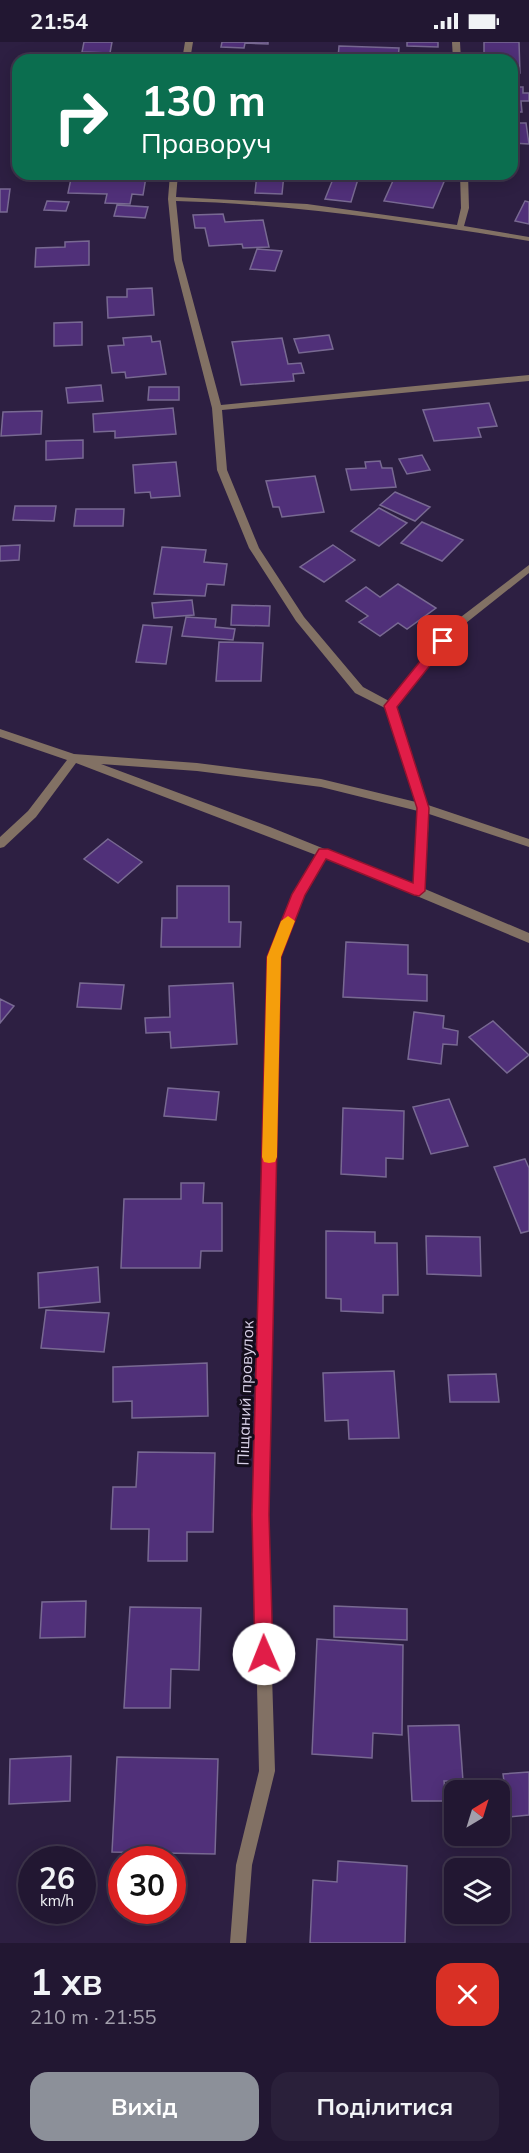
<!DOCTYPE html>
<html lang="uk">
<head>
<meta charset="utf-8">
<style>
	:root { --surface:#221732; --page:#2a203a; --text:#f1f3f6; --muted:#a29fac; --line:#3f364d; --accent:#8c9099 }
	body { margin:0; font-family:Mulish,sans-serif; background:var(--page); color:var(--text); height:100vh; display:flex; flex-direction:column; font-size:22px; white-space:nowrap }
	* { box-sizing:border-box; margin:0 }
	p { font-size:20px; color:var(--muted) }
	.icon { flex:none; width:33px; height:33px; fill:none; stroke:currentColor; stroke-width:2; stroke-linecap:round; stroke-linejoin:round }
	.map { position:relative; height:1901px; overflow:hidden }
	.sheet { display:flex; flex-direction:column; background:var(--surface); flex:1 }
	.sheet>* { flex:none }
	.guide { position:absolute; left:12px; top:12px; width:506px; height:126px; border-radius:18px; box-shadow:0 3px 15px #0003,0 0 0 2px var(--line); background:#0b6e4f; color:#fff; overflow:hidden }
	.needle { width:39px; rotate:38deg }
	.fabs { position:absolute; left:444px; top:1738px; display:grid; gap:12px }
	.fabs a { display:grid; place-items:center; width:66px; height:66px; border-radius:12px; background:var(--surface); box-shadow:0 3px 15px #0003,0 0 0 2px var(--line); font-size:30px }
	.speed { position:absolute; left:18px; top:1804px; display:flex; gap:12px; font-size:30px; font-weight:700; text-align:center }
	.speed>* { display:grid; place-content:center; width:78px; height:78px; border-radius:50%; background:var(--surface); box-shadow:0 3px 15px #0003,0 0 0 2px var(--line); line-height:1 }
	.speed small { font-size:15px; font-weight:400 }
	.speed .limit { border:9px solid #d22; background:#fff; color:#111 }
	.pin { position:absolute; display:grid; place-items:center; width:51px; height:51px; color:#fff; margin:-26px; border-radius:12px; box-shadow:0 3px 9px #0006 }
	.me { position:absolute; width:66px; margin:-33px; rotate:359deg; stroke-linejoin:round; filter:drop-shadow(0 0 4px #0008) }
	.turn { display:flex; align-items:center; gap:21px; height:126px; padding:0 30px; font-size:27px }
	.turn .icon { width:78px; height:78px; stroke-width:2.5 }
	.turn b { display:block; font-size:42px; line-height:51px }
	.round { display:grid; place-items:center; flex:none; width:63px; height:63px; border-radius:18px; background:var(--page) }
	.summary { display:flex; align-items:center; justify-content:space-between; height:102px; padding:0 30px }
	h1 { font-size:36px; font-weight:700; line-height:45px }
	.action { display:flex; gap:12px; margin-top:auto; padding:12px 30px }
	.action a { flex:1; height:69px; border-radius:18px; background:var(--accent); color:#fff; font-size:24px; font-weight:700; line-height:69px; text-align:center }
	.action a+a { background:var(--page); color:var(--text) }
	.status { display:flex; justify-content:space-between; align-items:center; height:42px; padding:0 30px; background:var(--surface); direction:ltr }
	.status svg { height:16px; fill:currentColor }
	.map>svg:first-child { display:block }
</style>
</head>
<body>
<div class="status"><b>21:54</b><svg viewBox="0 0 49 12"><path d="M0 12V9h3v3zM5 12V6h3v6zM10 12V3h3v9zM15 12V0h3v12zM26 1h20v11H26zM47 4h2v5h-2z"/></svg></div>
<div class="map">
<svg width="529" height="1901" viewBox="0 0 529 1901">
	<rect width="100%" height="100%" fill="#2d1f42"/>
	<path fill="#503079" stroke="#786992" stroke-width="1.5" d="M84 0H112L110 11 82 10Z
		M222 0H268V2L245 1 244 6 221 5Z
		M407 0H438V5L407 4Z
		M484 0H519L520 31H512V18H484Z
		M339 4 399 6 398 18 338 16Z
		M237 11H260V18H237Z
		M120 13 156 14 155 18H119Z
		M512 45H523V51H529V59H521L522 70H512Z
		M512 81H526L529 102 512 101Z
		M72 132 136 135H146L143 153 132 152 130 162 105 161 107 152 68 151Z
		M257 132H284L282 152 255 151Z
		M335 132 359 134 351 160 325 157Z
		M396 132H424L446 135 433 166 384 159Z
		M0 147H10L7 170H0Z
		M47 159 69 160 66 169 44 168Z
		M525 159 529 160V182L515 179Z
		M117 163 148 165 145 176 114 174Z
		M223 172 225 180 263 178 269 205 243 206 242 202 209 204 205 186H195L193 173Z
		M89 199V223L35 225 36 206 65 205V200Z
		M257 207 282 209 275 229 250 227Z
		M152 246 154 273 108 276 107 255H127V247Z
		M82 280V303L54 304V281Z
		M329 293 333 307 299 311 294 297Z
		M151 294 152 300 160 299 166 332 126 336 125 330 112 331 108 304 124 303 123 296Z
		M282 296 288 322 301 321 304 331 293 332 294 339 241 343 232 300Z
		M101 343 103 359 68 361 66 346Z
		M149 345H179V358H148Z
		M489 361 497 384 478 386 481 395 434 399 423 368Z
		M173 366 176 392 115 396V389L94 390 93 372Z
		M42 369 41 392 1 394 3 370Z
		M83 398V416L46 418V399Z
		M422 413 430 428 407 432 399 417Z
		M380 419 382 426H392L396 445 351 448 346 427 366 426 365 420Z
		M176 420 180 454 151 456 150 450 135 451 133 423Z
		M315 434 324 470 282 475 279 465H273L266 439Z
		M395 450 430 465 415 479 380 463Z
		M15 464H56L54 479 13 478Z
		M379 466 407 481 379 504 351 489Z
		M76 467H124L123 484H74Z
		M422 480 463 498 442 519 401 501Z
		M20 503 19 518 0 519V504Z
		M333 503 355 518 324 540 300 525Z
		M162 505 206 508 204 520 227 522 224 543 207 542 205 554 154 552Z
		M398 542 436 566 407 587 398 581 380 594 359 580 368 574 346 559 366 545 380 555Z
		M192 558 194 573 154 576 152 561Z
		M232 563 270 564 269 584 231 583Z
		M186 575 216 577 215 585 235 587 233 598 182 594Z
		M143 583 172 585 166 622 136 620Z
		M219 600 263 601 261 639H216Z
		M108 797 142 820 118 841 84 817Z
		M177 844H229V880H241L240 905H161L162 876H177Z
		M346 900 408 903V932L427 933V959L343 955Z
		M80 941 124 943 121 967 77 965Z
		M233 941 237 1002 171 1006 170 990 146 991 145 976 170 975 169 944Z
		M0 957 14 964 0 981Z
		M414 970 444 974 443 986 458 989 457 1003 443 1002 441 1022 408 1017Z
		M493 979 529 1013 507 1031 469 995Z
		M168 1046 219 1050 216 1078 164 1074Z
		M449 1057 468 1104 431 1112 413 1065Z
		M343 1066 404 1069 403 1117 386 1116V1135L341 1132Z
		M525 1117 529 1126V1189L521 1191 494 1125Z
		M181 1141H204L203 1161H222V1209H201L200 1226H121L124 1157H181Z
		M326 1189 375 1190V1201H397L398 1253H383V1271L341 1269V1257L326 1256Z
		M426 1194 480 1195 481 1234 427 1232Z
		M98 1225 100 1260 39 1266 38 1231Z
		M46 1268 109 1271 104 1310 41 1306Z
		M207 1321 208 1374 132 1376V1359L113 1360V1325Z
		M394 1329 399 1396 349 1397 348 1378 325 1379 323 1331Z
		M496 1332 499 1360H450L448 1333Z
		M138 1410 215 1411 213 1490H187V1519H148L149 1487H111L113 1445H136Z
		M86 1559 85 1595 40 1596 42 1560Z
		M334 1564 407 1567V1598L334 1595Z
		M130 1565 201 1566 199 1628 171 1627 170 1666H124Z
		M317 1597 403 1603 402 1693 373 1691 372 1716 312 1712Z
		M459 1683 463 1739H444L446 1759H412L408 1684Z
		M71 1714 70 1759 9 1762 10 1717Z
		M117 1715 218 1717 215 1812 112 1810Z
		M529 1730V1773L509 1775 503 1732Z
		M338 1819 407 1824 405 1901H310L313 1838 337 1840Z"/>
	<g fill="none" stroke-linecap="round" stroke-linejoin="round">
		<path fill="#827164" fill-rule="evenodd" d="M185 0H193L190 18H182Z
			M452 0H460L461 18H453Z
			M170 132H178L176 155 307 162 457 183 461 166 460 132H468L469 166 464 184 529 195V199C412 180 295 162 176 159L182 218 221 363 529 333V339L222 368 227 428 259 506 304 575 363 645 389 659 453 581 529 523V531L461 585 395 665 428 763 529 797V805L429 772 425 847 529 891V901L326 816 303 853 280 915 267 1473 275 1729 252 1823 246 1901H230L236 1823 259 1729 253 1473 268 915 292 852 316 813 76 721 36 775 4 805 0 806V795L28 769 67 718 0 695V687L74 712 197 721 321 737 416 760 385 666 355 651 296 579 249 506 217 428 212 366 174 218 168 157ZM101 722 197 729 321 745 418 769V785L414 843 270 785Z"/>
	</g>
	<path fill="#e11d48" stroke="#92132f" stroke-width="1.5" d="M443 595 447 596V602L397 665 429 766 425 849 419 854 414 853 326 817 305 853 281 915 269 1473 273 1612 270 1619 264 1621 258 1619 255 1612 252 1473 267 915 292 852 319 807H328L413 841 417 766 384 664 439 596Z"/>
	<path fill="#f59e0b" d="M288 874 295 879 281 915 277 1115 275 1120 269 1121 264 1120 262 1115 267 915 281 879Z"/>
	<g text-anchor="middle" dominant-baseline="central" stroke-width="6" stroke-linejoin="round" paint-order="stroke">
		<g font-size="16" fill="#d9d1e8" stroke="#130d1c">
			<text transform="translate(245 1351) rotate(-88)">Піщаний провулок</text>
		</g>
	</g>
</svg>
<div class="fabs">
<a><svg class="needle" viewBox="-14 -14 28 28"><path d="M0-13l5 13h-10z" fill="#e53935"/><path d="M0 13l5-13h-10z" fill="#a29fac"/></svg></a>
<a><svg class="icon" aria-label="layers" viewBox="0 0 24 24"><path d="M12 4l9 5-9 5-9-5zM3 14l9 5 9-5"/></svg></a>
</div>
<div class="speed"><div>26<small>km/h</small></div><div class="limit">30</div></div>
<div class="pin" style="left:443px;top:599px;background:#d93025"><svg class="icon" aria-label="arrive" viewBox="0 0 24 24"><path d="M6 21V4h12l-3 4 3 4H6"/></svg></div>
<svg class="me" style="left:264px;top:1612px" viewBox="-20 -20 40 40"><circle r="19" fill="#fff"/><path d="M0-13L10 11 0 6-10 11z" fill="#e11d48"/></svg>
<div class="guide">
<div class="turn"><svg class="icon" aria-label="right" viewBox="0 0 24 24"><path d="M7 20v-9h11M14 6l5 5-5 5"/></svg><div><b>130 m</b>Праворуч</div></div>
</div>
</div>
<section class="sheet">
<div class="summary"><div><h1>1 хв</h1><p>210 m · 21:55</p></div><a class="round" style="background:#d93025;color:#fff"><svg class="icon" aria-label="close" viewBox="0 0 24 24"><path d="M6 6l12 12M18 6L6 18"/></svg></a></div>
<div class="action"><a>Вихід</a><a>Поділитися</a></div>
</section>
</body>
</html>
